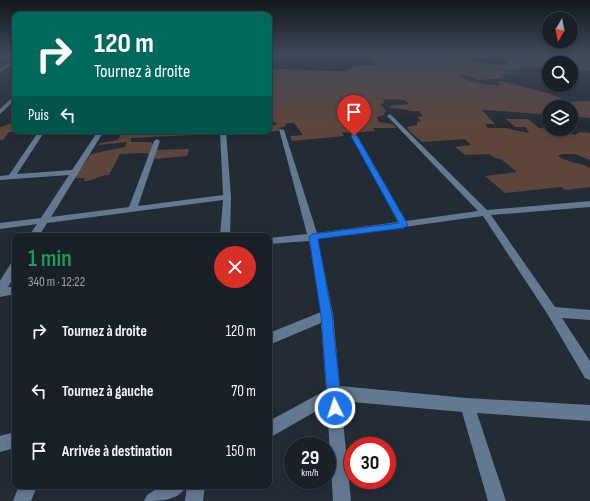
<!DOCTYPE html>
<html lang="fr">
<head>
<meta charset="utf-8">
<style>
	:root { --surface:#1a2028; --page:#272d34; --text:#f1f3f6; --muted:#9fa3a8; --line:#383e45 }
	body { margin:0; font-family:"Sofia Sans Condensed",sans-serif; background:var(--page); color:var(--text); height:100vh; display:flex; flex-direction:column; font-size:15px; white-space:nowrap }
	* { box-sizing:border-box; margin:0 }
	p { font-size:13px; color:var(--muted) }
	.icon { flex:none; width:22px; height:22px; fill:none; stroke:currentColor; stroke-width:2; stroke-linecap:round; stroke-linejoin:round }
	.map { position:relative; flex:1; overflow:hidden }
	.drawer { position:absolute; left:12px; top:233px; width:260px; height:256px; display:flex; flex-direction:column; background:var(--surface); border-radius:8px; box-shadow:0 2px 6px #0003,0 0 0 1px var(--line) }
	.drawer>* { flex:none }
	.banner { position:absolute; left:12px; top:12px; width:260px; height:122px; border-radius:8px; box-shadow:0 2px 6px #0003,0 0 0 1px var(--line); background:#00695c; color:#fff; overflow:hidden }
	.needle { width:26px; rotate:190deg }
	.buttons { position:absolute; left:542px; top:12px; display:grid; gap:8px }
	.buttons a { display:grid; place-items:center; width:36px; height:36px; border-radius:50%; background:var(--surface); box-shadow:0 2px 6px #0003,0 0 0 1px var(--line); font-size:20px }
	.speed { position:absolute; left:284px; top:437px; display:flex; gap:8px; font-size:20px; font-weight:700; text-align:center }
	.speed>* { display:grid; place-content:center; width:52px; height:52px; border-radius:50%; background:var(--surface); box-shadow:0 2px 6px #0003,0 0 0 1px var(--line); line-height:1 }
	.speed small { font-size:10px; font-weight:400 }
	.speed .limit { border:6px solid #d22; background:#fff; color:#111 }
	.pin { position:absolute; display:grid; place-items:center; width:34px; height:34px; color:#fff; margin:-41px -17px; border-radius:50% 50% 50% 0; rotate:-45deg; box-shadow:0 0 4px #0007 }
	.pin .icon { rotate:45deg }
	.me { position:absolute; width:44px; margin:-22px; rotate:356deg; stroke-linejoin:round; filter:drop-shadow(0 0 3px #0008) }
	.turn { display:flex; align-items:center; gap:14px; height:84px; padding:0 16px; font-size:18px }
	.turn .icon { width:52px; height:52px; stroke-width:2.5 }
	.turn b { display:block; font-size:28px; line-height:34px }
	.then { display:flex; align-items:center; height:38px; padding:0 16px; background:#0003; gap:8px; font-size:15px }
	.round { display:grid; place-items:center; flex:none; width:42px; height:42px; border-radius:21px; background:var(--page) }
	.overview { display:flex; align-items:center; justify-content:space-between; height:68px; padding:0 16px }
	h1 { font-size:24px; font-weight:600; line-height:30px; color:#1e9e55 }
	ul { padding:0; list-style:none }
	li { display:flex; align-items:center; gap:12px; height:60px; padding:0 16px }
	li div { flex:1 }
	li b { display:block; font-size:15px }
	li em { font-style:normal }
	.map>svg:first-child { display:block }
</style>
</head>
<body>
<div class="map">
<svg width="590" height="501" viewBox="0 0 590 501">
	<rect width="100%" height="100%" fill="#232b35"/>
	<path fill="#5e453c" d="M369 56H439L501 66 509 65 507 62 512 61 590 62V71L571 70V63H549V68L523 66 519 67 521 70 497 69 439 58 530 76 512 74 500 75 505 78 478 80 465 75H458C465 82 491 86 501 85L498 83H500L498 81H500L548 93 570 102 590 101V118L571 116V107H549V117L542 114 482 110 495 124H485L488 128H505L529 133 526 127H515L506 119H528L539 128 557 129 575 135 580 132 590 133V160L575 154H561L558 156C568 163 580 162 590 168V187L566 190 561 187 505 193 485 176 517 172 501 159 495 158 489 154 465 155 455 147 471 145 465 139 422 142 410 132 407 127 417 125V122L421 121 417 117 423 116 419 111C409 112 403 108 391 108L388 106 409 104 405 100 383 99 385 103 380 104 386 111 384 115 377 117 379 122 392 124 397 128H373L375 131 351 133 342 132 344 136 292 141 290 136 303 135 294 123H287L284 127 279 128 278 131 264 132V131H269V126L278 124 269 120V69L337 72H345L359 66H371L378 63 368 57Z
		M516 56H583L590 60 531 59Z
		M15 122V131H26L9 132 3 140H0V127Z
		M123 131H192V135L131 138V142H151L153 145 152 150 189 149 187 156 156 159C151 150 130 154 120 154L109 175C99 175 97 180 84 181L85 178H74L91 154 125 147 127 142 98 145 100 143 118 140Z"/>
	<path fill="#271108" stroke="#60524e" d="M269 56H369L370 60 378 64 375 66 356 67 341 72 269 69Z
		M439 56H516C529 63 570 60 586 60V59L590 60V62L512 61 508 62 510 65 498 66Z"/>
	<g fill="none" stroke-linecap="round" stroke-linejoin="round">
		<path fill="#637891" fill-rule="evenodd" d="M585 56H590V59Z
			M15 59V62L0 72V69Z
			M15 95V100L0 114V109Z
			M390 114 487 210 590 201V207L491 215 555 307 590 310V320L562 318 590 361V380L585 378 548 315 483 216 318 239 333 315 340 386 467 398 590 405V421L477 413 506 501H488L462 412 341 401 351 501H333L327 405 269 438V421L326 390 321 323 269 345V333L321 312 309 241 269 244V238L307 234 279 129 284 130 317 233 398 222 351 135 354 133 357 135 406 221 478 211 388 117 387 116Z
			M39 131H45L17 174 72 170 98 131H104L51 217 129 207 154 141 157 139 160 141 138 206 223 195 220 131H226L231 197 230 236H220L223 200 47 223 39 236H29L37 224 0 229V223L41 218 69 175 0 180V176L9 175Z
			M15 262V275L8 287 15 286V294L0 297V281L11 263Z
			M15 432V448L0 452V436Z
			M19 486H37L31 501H13Z
			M161 486H186C179 501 160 501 144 501L147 495Z
			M187 486H205L203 501H185Z"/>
	</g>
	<linearGradient id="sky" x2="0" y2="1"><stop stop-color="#13181d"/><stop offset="0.44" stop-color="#3f4a5c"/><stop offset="1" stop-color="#3f4a5c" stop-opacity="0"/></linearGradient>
	<rect width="590" height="126" fill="url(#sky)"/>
	<path fill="#1a73e8" stroke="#114b97" d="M354 134 357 136 408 225 404 228 318 239 332 315 342 408 340 413 335 415 330 413 328 408 321 315 309 237 313 234 399 223 351 136Z"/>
</svg>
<div class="buttons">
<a><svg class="needle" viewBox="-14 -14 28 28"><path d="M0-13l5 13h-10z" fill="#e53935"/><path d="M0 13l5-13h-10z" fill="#9fa3a8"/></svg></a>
<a><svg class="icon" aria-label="search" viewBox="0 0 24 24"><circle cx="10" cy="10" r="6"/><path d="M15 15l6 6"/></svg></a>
<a><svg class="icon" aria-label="layers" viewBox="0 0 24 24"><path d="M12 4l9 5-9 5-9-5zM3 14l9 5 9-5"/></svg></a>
</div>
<div class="speed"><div>29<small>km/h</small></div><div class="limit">30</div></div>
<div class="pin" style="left:354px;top:136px;background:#d93025"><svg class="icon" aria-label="arrive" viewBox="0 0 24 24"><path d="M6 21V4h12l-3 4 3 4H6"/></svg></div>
<svg class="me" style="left:335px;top:408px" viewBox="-20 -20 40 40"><circle r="17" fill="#1a73e8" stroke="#fff" stroke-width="3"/><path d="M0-11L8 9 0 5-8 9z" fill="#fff"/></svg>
<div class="banner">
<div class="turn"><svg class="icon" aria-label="right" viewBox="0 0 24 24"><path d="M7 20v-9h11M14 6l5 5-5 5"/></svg><div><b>120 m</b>Tournez à droite</div></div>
<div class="then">Puis<svg class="icon" aria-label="left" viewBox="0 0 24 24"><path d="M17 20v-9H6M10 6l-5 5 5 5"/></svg></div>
</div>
<section class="drawer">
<div class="overview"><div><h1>1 min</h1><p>340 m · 12:22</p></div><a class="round" style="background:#d93025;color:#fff"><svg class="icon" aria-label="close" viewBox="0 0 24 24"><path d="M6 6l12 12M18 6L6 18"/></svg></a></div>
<ul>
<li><svg class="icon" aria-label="right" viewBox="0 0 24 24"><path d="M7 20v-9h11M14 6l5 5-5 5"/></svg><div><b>Tournez à droite</b></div><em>120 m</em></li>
<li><svg class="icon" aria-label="left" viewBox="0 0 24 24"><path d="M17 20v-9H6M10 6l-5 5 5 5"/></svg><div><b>Tournez à gauche</b></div><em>70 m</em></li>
<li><svg class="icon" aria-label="arrive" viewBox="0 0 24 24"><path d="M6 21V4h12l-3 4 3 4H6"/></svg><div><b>Arrivée à destination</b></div><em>150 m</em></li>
</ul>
</section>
</div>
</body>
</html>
